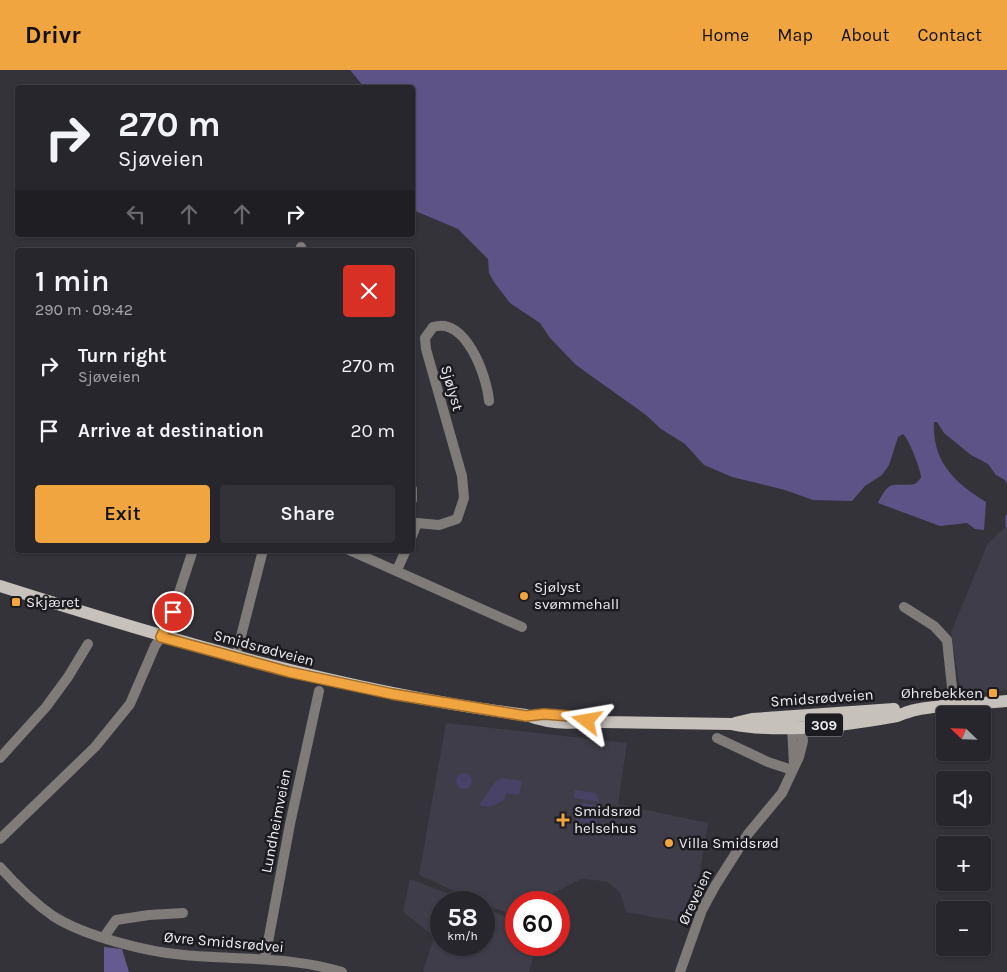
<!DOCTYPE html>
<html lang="en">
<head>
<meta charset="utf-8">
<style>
	:root { --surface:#27262c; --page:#333238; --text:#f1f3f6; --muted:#a4a5a9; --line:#434348; --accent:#f1a540 }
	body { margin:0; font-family:Karla,sans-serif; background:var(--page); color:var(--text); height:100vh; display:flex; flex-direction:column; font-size:19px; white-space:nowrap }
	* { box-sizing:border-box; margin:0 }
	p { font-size:16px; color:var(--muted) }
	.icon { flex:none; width:28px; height:28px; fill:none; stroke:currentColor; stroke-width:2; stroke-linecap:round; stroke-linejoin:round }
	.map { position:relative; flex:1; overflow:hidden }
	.drawer { position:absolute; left:15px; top:178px; width:400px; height:305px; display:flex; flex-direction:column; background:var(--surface); border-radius:5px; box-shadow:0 1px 4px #0004,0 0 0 1px var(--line) }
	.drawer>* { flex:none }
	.banner { position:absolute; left:15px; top:15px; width:400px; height:152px; border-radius:5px; box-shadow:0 1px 4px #0004,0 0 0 1px var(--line); background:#27262c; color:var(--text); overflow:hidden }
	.needle { width:32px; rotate:293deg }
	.controls { position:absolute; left:936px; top:636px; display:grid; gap:10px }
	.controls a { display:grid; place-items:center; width:55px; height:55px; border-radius:5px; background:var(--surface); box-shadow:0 1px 4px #0004,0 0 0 1px var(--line); font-size:25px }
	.speed { position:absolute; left:430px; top:821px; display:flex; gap:10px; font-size:25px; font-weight:700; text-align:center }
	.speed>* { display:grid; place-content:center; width:65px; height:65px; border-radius:50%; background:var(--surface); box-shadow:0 1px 4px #0004,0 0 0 1px var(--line); line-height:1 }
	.speed small { font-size:12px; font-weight:400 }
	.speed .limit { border:8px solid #d22; background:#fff; color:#111 }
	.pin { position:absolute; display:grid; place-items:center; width:42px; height:42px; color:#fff; margin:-21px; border:2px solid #fff; border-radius:50%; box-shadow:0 1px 5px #0007 }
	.me { position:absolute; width:55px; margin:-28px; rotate:284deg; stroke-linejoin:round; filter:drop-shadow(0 0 4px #0008) }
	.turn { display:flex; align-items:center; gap:18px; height:105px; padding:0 20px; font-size:22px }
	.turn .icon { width:65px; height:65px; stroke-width:2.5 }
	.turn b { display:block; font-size:35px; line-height:42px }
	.lanes { display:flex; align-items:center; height:48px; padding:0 20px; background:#0003; justify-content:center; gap:25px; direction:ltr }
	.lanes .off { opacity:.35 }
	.round { display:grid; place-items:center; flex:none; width:52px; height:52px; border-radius:5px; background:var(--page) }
	.summary { display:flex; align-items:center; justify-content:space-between; height:85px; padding:0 20px }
	h1 { font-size:30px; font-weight:600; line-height:38px }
	.primary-button { display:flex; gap:10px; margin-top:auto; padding:10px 20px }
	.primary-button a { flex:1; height:58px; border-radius:5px; background:var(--accent); color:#111; font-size:20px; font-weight:600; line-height:58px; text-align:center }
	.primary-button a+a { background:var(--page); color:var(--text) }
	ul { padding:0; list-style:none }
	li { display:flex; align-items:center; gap:15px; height:65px; padding:0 20px }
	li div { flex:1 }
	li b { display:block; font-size:19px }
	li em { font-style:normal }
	header { display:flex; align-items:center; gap:30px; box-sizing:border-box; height:70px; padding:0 25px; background:var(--accent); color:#111 }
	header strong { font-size:24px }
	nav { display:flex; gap:28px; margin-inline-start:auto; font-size:18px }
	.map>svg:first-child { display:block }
</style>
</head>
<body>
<header>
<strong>Drivr</strong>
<nav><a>Home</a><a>Map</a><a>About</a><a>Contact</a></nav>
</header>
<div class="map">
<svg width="1007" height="902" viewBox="0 0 1007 902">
	<rect width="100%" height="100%" fill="#34333a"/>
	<path fill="#3f3d49" d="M1007 456V620L961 624 951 562 988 473Z
		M446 653 627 673 618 734 708 753 700 802 686 853 626 842 620 822 606 811 581 809 554 823 548 832H516V846L484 834V832H478L419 805Z
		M410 809 470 832H441V875H484V838L516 851V875H537L529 902H423L434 866 403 842Z"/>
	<path fill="#494267" d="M456 711a8 8 0 1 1 16 0a8 8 0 1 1-16 0Z
		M502 708 522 711 519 725 506 723 504 730 490 737 479 735 496 711Z
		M575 720 595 723 600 732 574 728Z
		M583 733 600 736 597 754 576 751 578 736Z"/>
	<path fill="#665b90" d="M104 877 122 879 129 902H104Z"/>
	<path fill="#5d5387" d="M350 0H1007V414L1005 410 996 405 988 394 971 385 944 363 937 352H934C932 392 955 413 986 432L984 460 975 459 967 453 940 456 878 433C890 408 892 417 915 414L921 408C922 402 908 367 903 364L898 367 889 395 882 405 865 416 852 431 813 430 785 420 732 407 704 395 685 374 661 359 646 345 576 295 550 268 540 253 510 233 494 212 489 203 488 189 458 159 413 140 412 18 364 17Z"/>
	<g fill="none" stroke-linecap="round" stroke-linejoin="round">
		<path stroke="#5d5387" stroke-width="3" d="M1007 446V456"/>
		<path stroke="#7e7b78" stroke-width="10" d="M300 180 301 177
			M412 419V430
			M412 466 417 453 439 455 457 449 464 428 462 406 426 279 425 268 433 257C466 246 487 307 489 331
			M349 480 522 557
			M397 500 406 480
			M904 537 934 556 947 570 954 636
			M238 578 263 480
			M717 668 768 692 792 700
			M0 688 46 637 68 607 88 574
			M794 695 792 657 795 653
			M0 769 95 677 130 634 155 576 168 556 193 480
			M0 797C16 815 33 832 53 846 84 866 147 882 184 885 237 890 290 886 342 902
			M104 867 116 850 149 845 183 843
			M265 888 290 754 319 621
			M680 902 702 840 715 816 748 764 782 723 799 687 803 671 801 652"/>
		<path stroke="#c7c1bb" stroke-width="12" d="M0 516C173 571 346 622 526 645 547 653 565 655 587 651
			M581 649 602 652 732 654C781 664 848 655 897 646 903 644 909 641 915 640 945 634 977 634 1007 631
			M735 653 752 649 894 639"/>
	</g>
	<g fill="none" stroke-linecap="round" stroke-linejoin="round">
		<defs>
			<path id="route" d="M173 542 161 567 289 602 392 624 526 646 544 644 571 646 587 651"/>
		</defs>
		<use href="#route" stroke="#9d6b2a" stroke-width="12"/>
		<use href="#route" stroke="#f1a540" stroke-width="9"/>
	</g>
	<g fill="#f1a540" stroke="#1c1b1f" stroke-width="2">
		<circle cx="524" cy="526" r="5"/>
		<rect x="11" y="527" width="10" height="10" rx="2.5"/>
		<rect x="988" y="618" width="10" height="10" rx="2.5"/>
		<path d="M560.5 742.5h5v5h5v5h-5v5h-5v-5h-5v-5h5z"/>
		<circle cx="669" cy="773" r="5"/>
	</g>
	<g text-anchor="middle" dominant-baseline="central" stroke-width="5" stroke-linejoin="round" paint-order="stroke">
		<rect fill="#1c1b1f" stroke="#aeadb2" stroke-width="1" x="805" y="643.5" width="38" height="23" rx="4"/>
		<g font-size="14" font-weight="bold" fill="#edecf1">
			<text x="824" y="655">309</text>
		</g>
		<g font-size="15" fill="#edecf1" stroke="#1c1b1f">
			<text transform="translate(452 318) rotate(74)">Sjølyst</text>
			<text transform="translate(264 578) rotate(15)">Smidsrødveien</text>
			<text transform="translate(822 628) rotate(-4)">Smidsrødveien</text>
			<text transform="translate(276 751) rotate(-79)">Lundheimveien</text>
			<text transform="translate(695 827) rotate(-65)">Øreveien</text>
			<text transform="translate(224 872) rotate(5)">Øvre Smidsrødvei</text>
		</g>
		<g font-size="15" fill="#edecf1" stroke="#1c1b1f" text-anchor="start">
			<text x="534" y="517">Sjølyst<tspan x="534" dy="17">svømmehall</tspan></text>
			<text x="26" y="532">Skjæret</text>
			<text x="983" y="623" text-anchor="end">Øhrebekken</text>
			<text x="574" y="741">Smidsrød<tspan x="574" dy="17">helsehus</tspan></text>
			<text x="679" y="773">Villa Smidsrød</text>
		</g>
	</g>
</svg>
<div class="controls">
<a><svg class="needle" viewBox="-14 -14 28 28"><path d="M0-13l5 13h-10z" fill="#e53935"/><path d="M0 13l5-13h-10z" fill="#a4a5a9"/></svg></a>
<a><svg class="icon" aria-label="sound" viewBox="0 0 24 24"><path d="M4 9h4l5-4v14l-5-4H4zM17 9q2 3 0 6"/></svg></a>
<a>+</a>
<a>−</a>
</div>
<div class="speed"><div>58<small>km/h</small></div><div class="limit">60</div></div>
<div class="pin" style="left:173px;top:542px;background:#d93025"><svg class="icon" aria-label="arrive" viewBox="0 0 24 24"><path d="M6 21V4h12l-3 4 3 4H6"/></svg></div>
<svg class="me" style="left:587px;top:651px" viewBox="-20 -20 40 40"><path d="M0-17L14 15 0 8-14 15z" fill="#f1a540" stroke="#fff" stroke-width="4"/></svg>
<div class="banner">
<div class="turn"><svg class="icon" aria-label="right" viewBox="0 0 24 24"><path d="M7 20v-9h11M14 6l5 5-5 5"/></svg><div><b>270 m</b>Sjøveien</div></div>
<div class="lanes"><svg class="icon off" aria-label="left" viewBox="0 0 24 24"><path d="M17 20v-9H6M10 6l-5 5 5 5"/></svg><svg class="icon off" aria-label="ahead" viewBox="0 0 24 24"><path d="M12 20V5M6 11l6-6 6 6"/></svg><svg class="icon off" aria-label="ahead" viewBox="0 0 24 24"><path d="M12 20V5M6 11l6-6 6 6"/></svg><svg class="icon" aria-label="right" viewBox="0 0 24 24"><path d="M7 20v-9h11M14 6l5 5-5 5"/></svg></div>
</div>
<section class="drawer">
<div class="summary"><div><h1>1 min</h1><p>290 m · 09:42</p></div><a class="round" style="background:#d93025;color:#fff"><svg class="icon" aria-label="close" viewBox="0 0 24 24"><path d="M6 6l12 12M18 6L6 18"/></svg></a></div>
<ul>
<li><svg class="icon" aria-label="right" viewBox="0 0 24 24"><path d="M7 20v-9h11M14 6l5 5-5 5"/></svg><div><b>Turn right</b><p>Sjøveien</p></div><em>270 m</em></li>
<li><svg class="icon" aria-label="arrive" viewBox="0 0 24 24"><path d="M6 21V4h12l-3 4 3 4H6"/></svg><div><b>Arrive at destination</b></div><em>20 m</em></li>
</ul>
<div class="primary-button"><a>Exit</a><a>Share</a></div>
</section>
</div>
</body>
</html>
